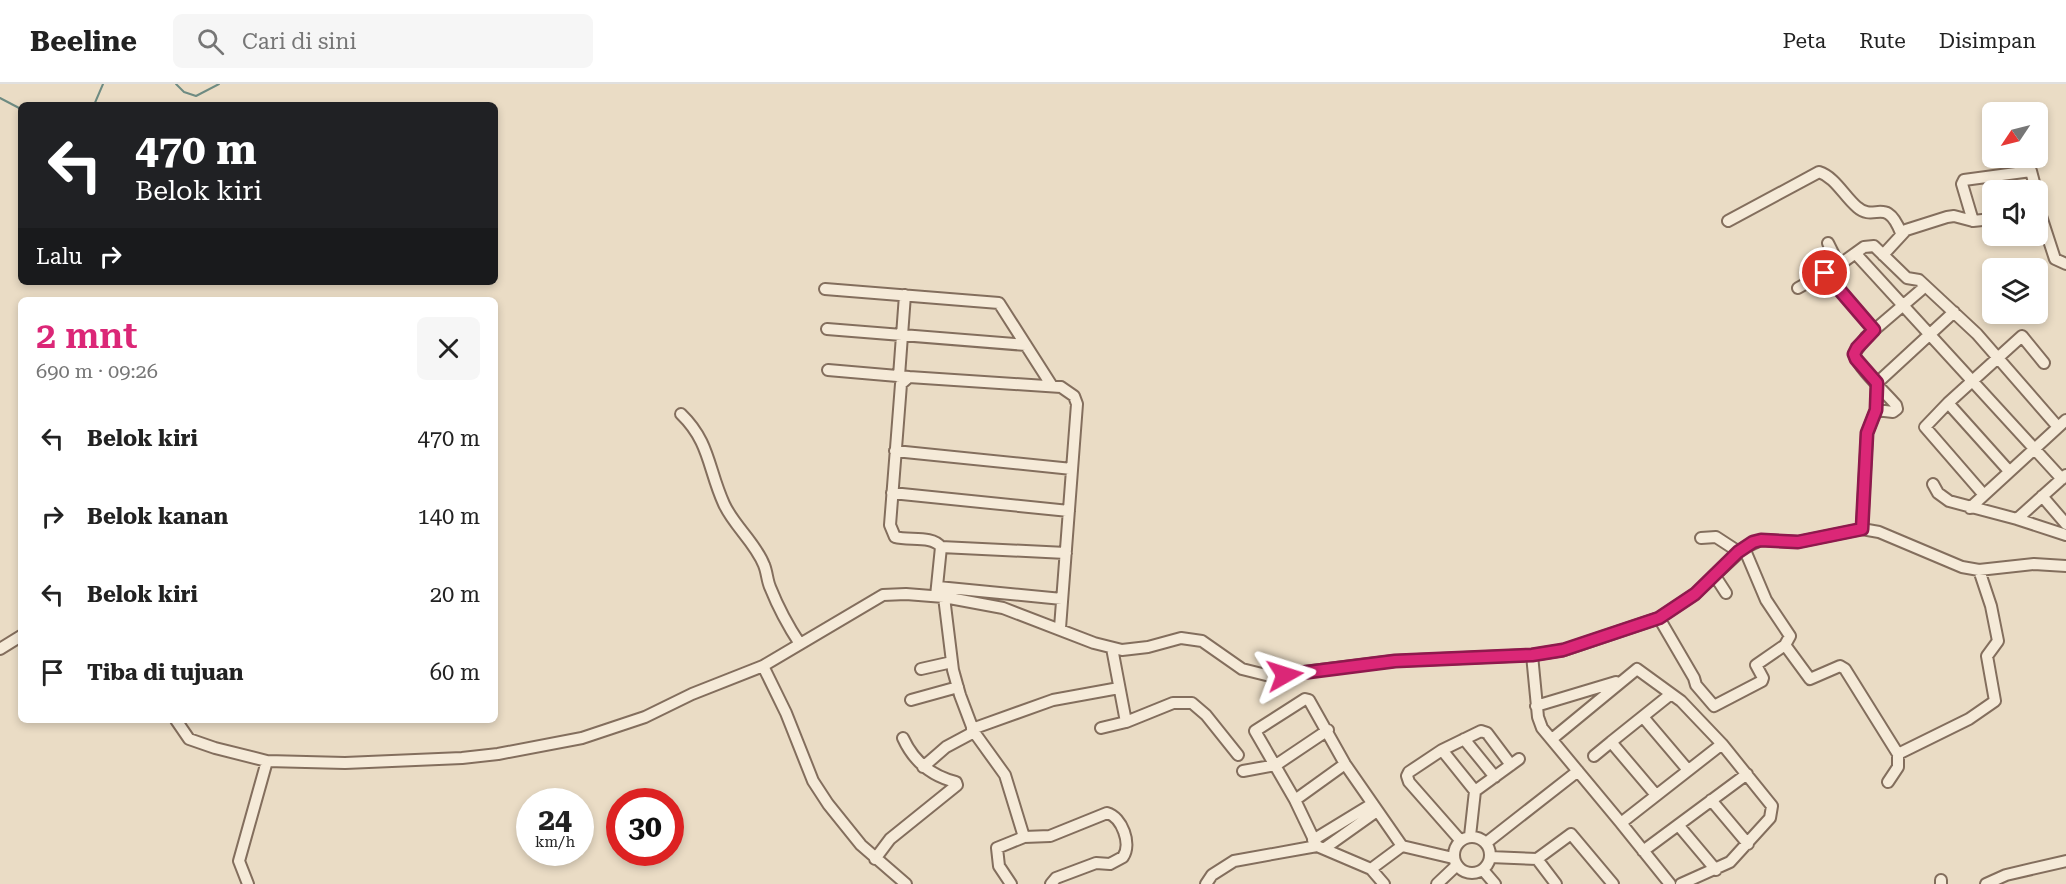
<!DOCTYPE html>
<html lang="id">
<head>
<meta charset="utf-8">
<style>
	:root { --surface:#fff; --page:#f6f6f6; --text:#222; --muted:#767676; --line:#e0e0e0; --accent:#db2777 }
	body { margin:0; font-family:"Roboto Serif",serif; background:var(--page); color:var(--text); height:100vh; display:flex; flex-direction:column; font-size:22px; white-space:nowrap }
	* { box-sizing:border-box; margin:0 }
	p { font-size:20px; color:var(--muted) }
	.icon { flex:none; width:33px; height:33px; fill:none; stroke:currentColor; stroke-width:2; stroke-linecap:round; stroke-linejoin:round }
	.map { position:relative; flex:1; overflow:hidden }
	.drawer { position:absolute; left:18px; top:213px; width:480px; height:426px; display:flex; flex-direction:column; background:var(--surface); border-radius:9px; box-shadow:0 3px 9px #0003 }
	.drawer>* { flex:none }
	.guide { position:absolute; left:18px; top:18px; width:480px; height:183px; border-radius:9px; box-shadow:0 3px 9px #0003; background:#202124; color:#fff; overflow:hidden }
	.needle { width:39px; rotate:235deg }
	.buttons { position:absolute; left:1982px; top:18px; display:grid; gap:12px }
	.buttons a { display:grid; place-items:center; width:66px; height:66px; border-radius:9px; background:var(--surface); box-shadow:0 3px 9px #0003; font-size:30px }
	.speed { position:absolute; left:516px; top:704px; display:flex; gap:12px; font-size:30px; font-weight:700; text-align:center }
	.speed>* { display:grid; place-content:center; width:78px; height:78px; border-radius:50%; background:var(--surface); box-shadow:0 3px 9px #0003; line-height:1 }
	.speed small { font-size:15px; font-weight:400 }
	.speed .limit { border:9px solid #d22; background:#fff; color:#111 }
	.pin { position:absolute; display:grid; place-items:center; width:51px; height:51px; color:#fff; margin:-26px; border:3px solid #fff; border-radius:50%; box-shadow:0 2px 6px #0007 }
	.me { position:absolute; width:66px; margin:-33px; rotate:84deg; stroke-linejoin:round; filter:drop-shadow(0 0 4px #0008) }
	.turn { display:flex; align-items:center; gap:21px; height:126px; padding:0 18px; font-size:27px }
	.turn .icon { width:78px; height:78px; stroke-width:2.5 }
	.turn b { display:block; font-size:42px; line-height:51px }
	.then { display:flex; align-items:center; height:57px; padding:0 18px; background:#0003; gap:12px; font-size:22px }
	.round { display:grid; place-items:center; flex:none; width:63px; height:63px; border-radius:9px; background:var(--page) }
	.overview { display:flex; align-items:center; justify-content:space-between; height:102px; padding:0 18px }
	h1 { font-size:36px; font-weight:600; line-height:45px; color:var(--accent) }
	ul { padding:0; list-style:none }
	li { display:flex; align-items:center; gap:18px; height:78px; padding:0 18px }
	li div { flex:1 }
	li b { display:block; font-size:22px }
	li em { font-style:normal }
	header { display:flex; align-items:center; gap:36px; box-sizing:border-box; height:84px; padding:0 30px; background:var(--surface); border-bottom:2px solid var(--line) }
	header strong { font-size:28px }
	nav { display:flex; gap:33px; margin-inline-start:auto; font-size:21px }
	.search { width:420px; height:54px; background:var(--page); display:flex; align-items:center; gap:15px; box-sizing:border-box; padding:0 21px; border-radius:9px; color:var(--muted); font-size:22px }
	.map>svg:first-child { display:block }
</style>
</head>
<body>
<header>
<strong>Beeline</strong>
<div class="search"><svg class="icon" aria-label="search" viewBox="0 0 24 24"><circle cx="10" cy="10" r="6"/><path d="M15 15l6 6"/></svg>Cari di sini</div>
<nav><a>Peta</a><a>Rute</a><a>Disimpan</a></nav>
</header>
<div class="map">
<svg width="2066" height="800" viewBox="0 0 2066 800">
	<rect width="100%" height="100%" fill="#eadcc5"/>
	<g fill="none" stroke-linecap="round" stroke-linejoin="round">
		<path stroke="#6e8b82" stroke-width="2" d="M176 0 184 8 196 12 219 0
			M0 14 21 25
			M94 21 103 0"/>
		<defs>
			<path id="minor" d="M2037 114 2039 126
				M2037 127 2039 126 2055 175 2066 180
				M1728 137 1819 88C1835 93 1844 112 1857 123 1875 139 1886 111 1901 149
				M1973 137 1962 100 1964 96 2031 87 2036 106
				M1828 159 1839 181
				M1856 170 2062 395
				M1883 171 1906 146 1947 133 1954 132 1973 137 1992 135
				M1825 189 1874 246
				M1798 204 1839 181 1864 163 1874 162 1907 194 1919 196 1977 250 2058 343
				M825 205 999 219 1052 302
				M1921 206 1866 253 1854 270C1860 286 1884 307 1896 321L1897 325 1893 328 1876 326 1877 299 1954 228
				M827 245 1026 261
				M828 286 909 293
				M899 292 905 211
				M1948 319 1925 343 1984 411
				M681 330C710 358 708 385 724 420 734 442 755 458 764 481 767 488 767 496 770 503 778 523 788 542 800 560
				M895 367 1072 385
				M2009 387 1948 319 2022 252 2044 279
				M1933 400 1938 409 1949 417 2017 435 2066 451
				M892 409 1069 427
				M2042 412 2066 440
				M1970 424 2066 336
				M2017 435 2066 391
				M1862 445 1867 349 1876 326
				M1701 454 1716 453 1739 468
				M941 463 1066 469
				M1715 492 1726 509
				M938 503 1062 515
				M936 512 941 463C932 451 909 457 895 453L890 441 901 300 909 293 1061 303 1074 312 1077 320 1060 544
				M944 513 953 586 960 611 974 648 1005 691 1024 753 997 764 999 782 1011 800
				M1659 534 1694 594 1696 601 1714 622 1762 597 1763 594 1756 581 1785 561 1790 552 1766 516 1744 464
				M1785 561 1810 595 1840 582 1845 585 1898 670V683L1888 698
				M1112 564 1126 638
				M0 565 21 552
				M1532 571 1538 633 1542 644 1621 739 1722 660 1772 722 1770 734 1730 778 1681 800
				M763 582 786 629 813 697 828 720 861 761 906 800
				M921 585 952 578
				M911 616 958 603
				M1536 622 1616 598
				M1643 633 1688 686
				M176 636 189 655 215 664 267 677 345 679 462 674 498 670 582 654 645 633 692 610 763 582 883 511 906 510 944 513 1003 524 1094 559 1122 566 1148 563 1181 554 1202 557 1242 585 1270 592 1394 577 1532 571 1564 566 1659 534 1695 510 1744 464 1761 456 1798 458 1862 445 1879 448 1962 483 1979 486 2034 480 2066 482
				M1101 644 1126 638 1173 619H1192L1206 631 1238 671
				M972 645 1053 616 1119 604
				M1464 655 1495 693
				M1552 655 1637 585 1681 617 1722 660
				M1442 666 1475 707
				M1898 670 1969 635 1995 617 1987 572 1998 557 1991 522 1979 486
				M1594 672 1611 658
				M923 683 946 663 974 648
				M1243 687 1276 681 1328 646
				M1656 711 1611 658 1671 610
				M1295 716 1345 680
				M1711 716 1748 760
				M1621 739 1670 800
				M1679 742 1716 786
				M1470 752 1475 707 1519 675
				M1454 771a18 18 0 1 1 36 0a18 18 0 1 1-36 0Z
				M1024 753 1050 752 1107 729C1122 733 1132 760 1123 773L1110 780 1096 779 1056 794 1051 800
				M1313 756 1372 720
				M1460 756 1409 698 1407 692 1409 688 1442 666 1481 647 1487 649 1511 681
				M1486 759 1578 687
				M1317 762 1295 716 1255 647 1305 615 1309 616 1345 680 1402 762
				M1325 764 1377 727
				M1643 767 1747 690
				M1490 773 1537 775 1571 750 1613 800
				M875 775 890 755 957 701 956 698C931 692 914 678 903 654
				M1537 775 1556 800
				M1371 785 1402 762 1453 774
				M1483 786 1495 800
				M1941 796V800
				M248 800 239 777 267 677
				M1206 800 1212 791 1234 777 1317 762 1371 785 1384 800
				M1437 800 1456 782
				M1986 800 2006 791 2066 777"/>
		</defs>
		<use href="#minor" stroke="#836e5d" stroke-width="14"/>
		<use href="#minor" stroke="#f5ead8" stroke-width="10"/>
	</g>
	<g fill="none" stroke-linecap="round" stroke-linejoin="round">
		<defs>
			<path id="route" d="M1285 591 1395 577 1532 571 1563 566 1659 534 1695 510 1738 468 1753 458 1761 456 1798 458 1862 445 1867 349 1876 326 1877 299 1856 275 1854 270 1857 264 1874 246 1825 189"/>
		</defs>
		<use href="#route" stroke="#8e194d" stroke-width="15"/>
		<use href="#route" stroke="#db2777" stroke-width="10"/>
	</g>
</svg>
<div class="buttons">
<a><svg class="needle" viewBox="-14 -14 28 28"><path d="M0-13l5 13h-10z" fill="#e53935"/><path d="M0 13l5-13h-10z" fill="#767676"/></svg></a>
<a><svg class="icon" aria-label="sound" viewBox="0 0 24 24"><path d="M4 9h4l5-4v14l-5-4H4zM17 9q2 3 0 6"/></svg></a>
<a><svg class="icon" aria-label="layers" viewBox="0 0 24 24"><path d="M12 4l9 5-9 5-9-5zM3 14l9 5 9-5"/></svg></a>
</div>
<div class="speed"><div>24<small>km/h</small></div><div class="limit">30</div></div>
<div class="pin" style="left:1825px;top:189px;background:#d93025"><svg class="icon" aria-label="arrive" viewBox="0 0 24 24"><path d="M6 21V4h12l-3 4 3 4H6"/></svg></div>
<svg class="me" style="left:1285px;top:591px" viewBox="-20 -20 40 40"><path d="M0-17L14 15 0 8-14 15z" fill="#db2777" stroke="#fff" stroke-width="4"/></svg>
<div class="guide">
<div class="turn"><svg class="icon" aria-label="left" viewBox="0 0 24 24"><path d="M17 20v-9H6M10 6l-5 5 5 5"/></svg><div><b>470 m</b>Belok kiri</div></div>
<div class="then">Lalu<svg class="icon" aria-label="right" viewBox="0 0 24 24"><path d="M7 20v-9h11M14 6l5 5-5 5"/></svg></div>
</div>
<section class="drawer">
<div class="overview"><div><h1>2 mnt</h1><p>690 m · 09:26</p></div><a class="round"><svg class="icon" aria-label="close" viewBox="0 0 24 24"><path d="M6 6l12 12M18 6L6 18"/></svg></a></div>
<ul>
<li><svg class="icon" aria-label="left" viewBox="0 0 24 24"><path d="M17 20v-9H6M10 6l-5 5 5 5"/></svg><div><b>Belok kiri</b></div><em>470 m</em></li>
<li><svg class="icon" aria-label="right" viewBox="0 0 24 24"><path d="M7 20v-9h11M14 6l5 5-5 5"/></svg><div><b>Belok kanan</b></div><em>140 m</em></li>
<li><svg class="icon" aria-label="left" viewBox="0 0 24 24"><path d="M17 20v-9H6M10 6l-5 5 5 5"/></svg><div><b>Belok kiri</b></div><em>20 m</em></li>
<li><svg class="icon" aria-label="arrive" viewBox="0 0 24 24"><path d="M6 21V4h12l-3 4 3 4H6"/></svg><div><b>Tiba di tujuan</b></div><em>60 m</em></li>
</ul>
</section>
</div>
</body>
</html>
